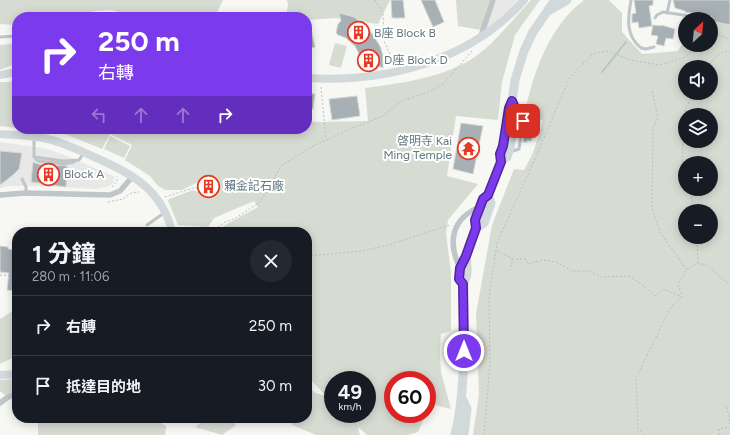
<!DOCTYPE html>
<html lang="zh-TW">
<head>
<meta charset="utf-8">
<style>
	:root { --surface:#171b24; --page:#242831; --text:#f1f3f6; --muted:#9ea1a6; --line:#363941 }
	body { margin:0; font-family:Figtree,"Noto Sans TC",sans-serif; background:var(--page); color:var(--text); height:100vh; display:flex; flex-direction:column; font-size:15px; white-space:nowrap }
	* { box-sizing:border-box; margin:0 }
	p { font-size:13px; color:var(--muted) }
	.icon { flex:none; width:22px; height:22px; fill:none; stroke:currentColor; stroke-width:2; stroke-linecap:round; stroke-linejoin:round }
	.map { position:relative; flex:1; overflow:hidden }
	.details { position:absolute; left:12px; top:227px; width:300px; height:196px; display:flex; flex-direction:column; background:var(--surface); border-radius:16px; box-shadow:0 2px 10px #0003 }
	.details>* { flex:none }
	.guide { position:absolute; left:12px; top:12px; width:300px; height:122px; border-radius:16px; box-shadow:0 2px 10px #0003; background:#7c3aed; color:#fff; overflow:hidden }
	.needle { width:26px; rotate:26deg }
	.tools { position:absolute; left:678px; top:12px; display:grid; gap:8px }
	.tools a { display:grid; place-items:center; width:40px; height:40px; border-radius:50%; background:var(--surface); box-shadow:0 2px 10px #0003; font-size:20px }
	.speed { position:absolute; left:324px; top:371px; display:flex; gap:8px; font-size:20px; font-weight:700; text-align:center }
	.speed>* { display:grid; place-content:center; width:52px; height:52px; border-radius:50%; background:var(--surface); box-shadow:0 2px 10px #0003; line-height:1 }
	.speed small { font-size:10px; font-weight:400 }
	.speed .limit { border:6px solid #d22; background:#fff; color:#111 }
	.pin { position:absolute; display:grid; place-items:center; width:34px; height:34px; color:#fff; margin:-17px; border-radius:8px; box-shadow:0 2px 6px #0006 }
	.me { position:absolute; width:44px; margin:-22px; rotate:0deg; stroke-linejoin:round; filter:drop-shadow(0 0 3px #0008) }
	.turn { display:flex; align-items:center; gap:14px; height:84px; padding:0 20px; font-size:18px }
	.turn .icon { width:52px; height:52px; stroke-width:2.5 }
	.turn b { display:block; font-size:28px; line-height:34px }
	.lanes { display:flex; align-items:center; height:38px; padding:0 20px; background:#0003; justify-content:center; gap:20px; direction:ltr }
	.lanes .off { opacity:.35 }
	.round { display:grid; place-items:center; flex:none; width:42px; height:42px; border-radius:21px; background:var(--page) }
	.summary { display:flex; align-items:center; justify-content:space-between; height:68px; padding:0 20px }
	h1 { font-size:24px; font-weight:700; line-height:30px }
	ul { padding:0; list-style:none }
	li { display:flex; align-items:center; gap:12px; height:60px; padding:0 20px; border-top:1px solid var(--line) }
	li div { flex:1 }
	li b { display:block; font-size:15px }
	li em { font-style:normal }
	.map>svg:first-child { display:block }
</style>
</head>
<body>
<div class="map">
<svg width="730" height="435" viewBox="0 0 730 435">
	<rect width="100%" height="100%" fill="#f7f7f4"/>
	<path fill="#e8e8e7" d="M496 0H517L515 4 485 31Z
		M0 142 43 148 65 155 115 177 113 183 107 187 95 189 40 186H9L0 188Z"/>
	<path fill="#d7dcd3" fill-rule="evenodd" d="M0 0H223L215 17H124L123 13 110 10 95 11 72 17H17V25L0 24Z
		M287 0H390L378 24 336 18 307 20V17H286L288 5Z
		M456 0H491L481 30 458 26Z
		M531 0H540L515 35 502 82 498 120 456 116 447 176 478 184 448 220 446 233 451 273V331L441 334 440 353 441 372 451 409 431 404 427 413V380H393V414H426L418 432 408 435H367L358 427 360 435H316L292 425 290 418H307V387L316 393 326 396 312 381 307 385V232H216L227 224 258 207 254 201 214 218 208 227 178 225 168 201 169 199 193 190C201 195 209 191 218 189L216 179 196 183 182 190H166L158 186 150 176 125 160 132 145 110 134 102 149 65 134 32 129H307V121L318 122 368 121 365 88C405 83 455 76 485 49 502 34 516 16 531 0ZM333 380H367V414H333Z
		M584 0H609L622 13V32L642 54 678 51 685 39V45H711V21L730 24V435H473L479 394 476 314 492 225 514 169 524 170 533 153 543 121 526 107C535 68 551 25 584 0ZM685 67H711V93H685ZM685 115H711V141H685ZM685 163H711V189H685ZM685 211H711V237H685Z
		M17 43V63L0 70V45Z
		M335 43 347 46 341 68 329 65Z
		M17 79V128L0 126V82H9Z
		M110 136 130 146 124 158 104 149Z
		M17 308V356L0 364V319Z
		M17 379V392L5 395 0 391V380Z
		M38 418H152L166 426 165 435H38Z
		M207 418H230L236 425 222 435 195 427Z"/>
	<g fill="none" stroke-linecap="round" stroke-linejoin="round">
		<path stroke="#b5c5c7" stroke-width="2" d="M602 72 626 42"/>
	</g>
	<path fill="#a7b1b5" stroke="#d8d8d6" d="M391 0H403L405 18H392Z
		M421 0H435L444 22 433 27Z
		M634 0H653V5L649 6 652 26 639 28 638 22 632 23V14L636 13Z
		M673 0H730V25L712 21 713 18 711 16 685 12V11L675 8Z
		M339 13 354 17 369 29 380 46 383 55V68L376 65 372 68 361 67 360 56 355 46 346 38 338 35 336 33 338 24 341 21Z
		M309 20 315 47 309 49 307 42V21Z
		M653 25 661 26V25L675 29 673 39 666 38 664 46 656 44 658 36 651 35Z
		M307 93 315 94 313 109 307 108Z
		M357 96 360 116 332 120 329 99Z
		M461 123 483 126 473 174 453 169Z
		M525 125 534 127 531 141 527 140V142H523Z
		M0 151 22 153 19 169 13 175 0 185Z
		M33 162 38 164 67 166 66 187 31 182Z
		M215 181 216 189 201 192 200 184Z
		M0 246 8 247V249L17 250 15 278H17V291L7 290 9 273 0 272Z"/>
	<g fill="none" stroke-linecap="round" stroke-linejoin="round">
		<path stroke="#b9bdbf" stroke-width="1" stroke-dasharray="2 2" stroke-linecap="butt" d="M375 0 383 13 384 41 394 63
			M711 33H716L730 40
			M707 67C715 58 717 52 730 51
			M321 87 326 139
			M652 91 658 117 653 128 652 209 660 232 686 269
			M685 115 684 112 694 93
			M685 132 683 136 682 168 685 177
			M112 187 117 181V176
			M689 189 695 211
			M165 197 193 188H197
			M108 202 123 199 131 193 139 192
			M130 232 142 227
			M180 232H183
			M207 232 213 231 225 222 234 219 259 203 268 190 281 166 311 147 350 129 381 117 402 101 430 91 443 84 472 51
			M697 237 698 262
			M497 251 512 258V264L510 270
			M307 256 362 251 388 245 450 225
			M512 259H526L528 264 542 260 556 262 572 271H589L602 277 628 276 640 283 655 296 663 289 680 296
			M0 275 17 276
			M727 407 730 424
			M484 435 490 364 489 297 497 243 534 161 570 77 593 54 608 51 630 60 659 65 686 57 695 45
			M644 435 638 428 636 378 671 307 682 296 678 285 686 270 698 263 708 266 726 282 730 283
			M719 435V429L730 427"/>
		<path stroke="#bfc5c8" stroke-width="3" d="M631 0C628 18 625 35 641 48L646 49 654 47
			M667 13 670 0
			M655 18 657 15 663 12 710 19
			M0 37 17 36
			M34 137V157L64 161 79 160 83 154
			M510 152 519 149 523 121 516 116
			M34 157 38 161 64 164 74 162
			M22 179 26 187V193
			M147 225 164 213"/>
		<path stroke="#bfc5c8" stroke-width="5.5" d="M481 36 493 0
			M0 195 26 193 110 195 120 191 133 176
			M460 268C447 242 452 218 480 207
			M0 403 8 397 17 394"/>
		<path stroke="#d2d9db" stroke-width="8" d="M0 75 17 72
			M307 78C386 83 470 61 524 0
			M0 134C14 135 29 135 43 138 60 141 76 149 92 156 130 173 162 188 172 232
			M0 375 17 374"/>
		<path stroke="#d2d9db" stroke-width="9" d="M548 11 567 0
			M501 161 507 157 510 147 516 110 512 101
			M476 228 484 223 491 203 488 195
			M463 284C469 275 467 266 466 256
			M462 398 467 409 464 435
			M455 435C467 386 463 334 463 284L459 279 460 268 466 256 476 228 475 220 480 207 483 199 488 195 501 161 500 154 503 146 509 108 512 101 515 80 524 51 533 32 555 0"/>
	</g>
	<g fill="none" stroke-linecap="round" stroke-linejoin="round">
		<defs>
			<path id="route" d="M464 351 463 284 459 279 460 268 466 256 476 228 475 220 480 207 483 199 488 195 501 162 500 154 503 146 509 108 512 101 516 110 514 116 523 121"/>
		</defs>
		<use href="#route" stroke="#51269a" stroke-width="10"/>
		<use href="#route" stroke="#7c3aed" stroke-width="7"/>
	</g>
	<defs>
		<symbol id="building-ring" viewBox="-11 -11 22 22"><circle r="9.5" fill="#fff" stroke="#e53b25" stroke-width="1.5"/><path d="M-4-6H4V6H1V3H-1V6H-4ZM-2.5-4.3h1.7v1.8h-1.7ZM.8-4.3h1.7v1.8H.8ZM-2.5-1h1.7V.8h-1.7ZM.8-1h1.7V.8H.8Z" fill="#e53b25"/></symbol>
		<symbol id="temple-ring" viewBox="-11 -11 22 22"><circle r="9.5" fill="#fff" stroke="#e53b25" stroke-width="1.5"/><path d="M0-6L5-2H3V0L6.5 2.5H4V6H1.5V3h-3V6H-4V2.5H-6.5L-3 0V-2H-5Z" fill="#e53b25"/></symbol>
	</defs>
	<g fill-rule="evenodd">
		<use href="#building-ring" x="346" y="20" width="25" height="25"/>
		<use href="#building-ring" x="356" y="48" width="25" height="25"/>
		<use href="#temple-ring" x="456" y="136" width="25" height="25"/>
		<use href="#building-ring" x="36" y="162" width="25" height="25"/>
		<use href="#building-ring" x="196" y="174" width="25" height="25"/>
	</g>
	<g text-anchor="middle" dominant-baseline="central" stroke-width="4" stroke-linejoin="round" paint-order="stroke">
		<g font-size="12" fill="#61767f" stroke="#fff" text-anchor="start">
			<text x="374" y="33">B座 Block B</text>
			<text x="384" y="60">D座 Block D</text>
			<text x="452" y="141" text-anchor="end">啓明寺 Kai<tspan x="452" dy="14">Ming Temple</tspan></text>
			<text x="64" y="174">Block A</text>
			<text x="224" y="186">賴金記石廠</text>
		</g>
	</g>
</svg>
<div class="tools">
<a><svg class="needle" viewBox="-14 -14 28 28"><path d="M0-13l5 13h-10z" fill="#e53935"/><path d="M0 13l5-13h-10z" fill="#9ea1a6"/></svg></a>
<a><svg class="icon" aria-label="sound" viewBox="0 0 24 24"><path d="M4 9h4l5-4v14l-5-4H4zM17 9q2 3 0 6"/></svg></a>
<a><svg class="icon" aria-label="layers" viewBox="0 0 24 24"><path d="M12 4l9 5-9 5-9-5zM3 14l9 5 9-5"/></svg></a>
<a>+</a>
<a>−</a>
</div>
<div class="speed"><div>49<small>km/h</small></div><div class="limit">60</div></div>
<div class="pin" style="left:523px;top:121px;background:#d93025"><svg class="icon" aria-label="arrive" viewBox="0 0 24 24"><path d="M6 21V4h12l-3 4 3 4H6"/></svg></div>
<svg class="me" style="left:464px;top:351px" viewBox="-20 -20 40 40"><circle r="17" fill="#7c3aed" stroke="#fff" stroke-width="3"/><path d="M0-11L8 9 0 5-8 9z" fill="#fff"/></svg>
<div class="guide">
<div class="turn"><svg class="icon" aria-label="right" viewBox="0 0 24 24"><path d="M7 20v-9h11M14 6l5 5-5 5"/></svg><div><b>250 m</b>右轉</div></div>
<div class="lanes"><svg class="icon off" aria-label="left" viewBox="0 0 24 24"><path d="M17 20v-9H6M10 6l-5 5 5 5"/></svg><svg class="icon off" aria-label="ahead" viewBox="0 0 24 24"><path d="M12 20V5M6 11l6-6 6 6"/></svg><svg class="icon off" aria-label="ahead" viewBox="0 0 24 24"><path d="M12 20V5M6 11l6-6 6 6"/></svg><svg class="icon" aria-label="right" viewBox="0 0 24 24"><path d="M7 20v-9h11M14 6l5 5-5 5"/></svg></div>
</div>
<section class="details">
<div class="summary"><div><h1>1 分鐘</h1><p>280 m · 11:06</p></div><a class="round"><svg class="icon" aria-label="close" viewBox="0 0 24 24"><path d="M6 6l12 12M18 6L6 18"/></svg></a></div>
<ul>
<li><svg class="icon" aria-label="right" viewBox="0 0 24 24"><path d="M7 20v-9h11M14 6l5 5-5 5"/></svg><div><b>右轉</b></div><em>250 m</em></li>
<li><svg class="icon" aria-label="arrive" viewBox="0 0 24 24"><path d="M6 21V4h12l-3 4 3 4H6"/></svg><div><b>抵達目的地</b></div><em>30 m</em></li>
</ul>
</section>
</div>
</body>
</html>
